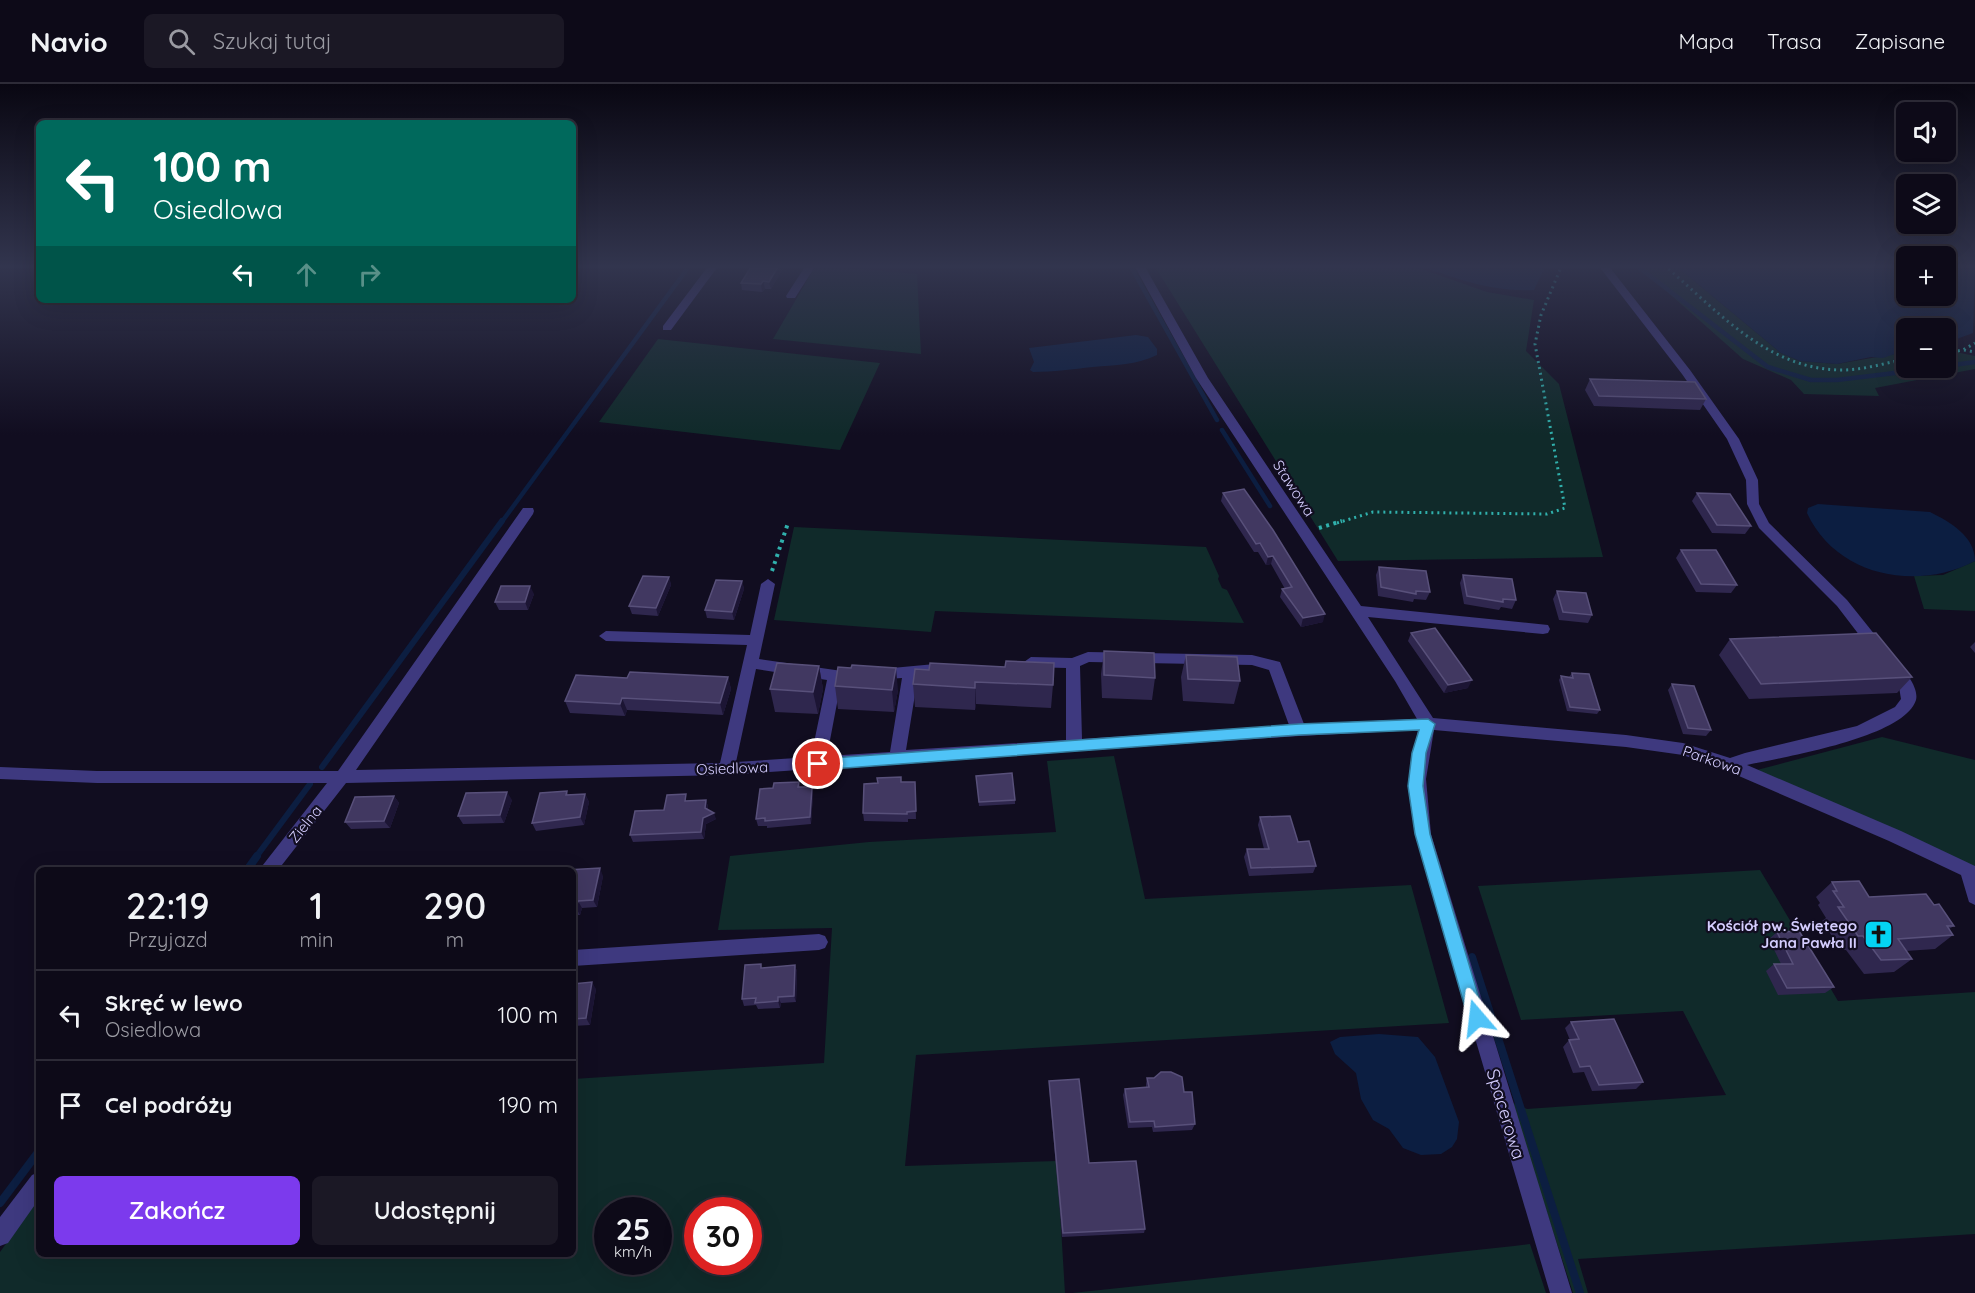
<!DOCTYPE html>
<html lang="pl">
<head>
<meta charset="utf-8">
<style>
	:root { --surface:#0d0a18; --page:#1b1825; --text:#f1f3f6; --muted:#9a9aa2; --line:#2d2b37; --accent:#7c3aed }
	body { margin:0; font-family:Quicksand,sans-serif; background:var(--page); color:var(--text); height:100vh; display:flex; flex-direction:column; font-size:22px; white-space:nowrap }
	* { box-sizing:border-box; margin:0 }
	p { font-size:20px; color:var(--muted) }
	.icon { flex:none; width:33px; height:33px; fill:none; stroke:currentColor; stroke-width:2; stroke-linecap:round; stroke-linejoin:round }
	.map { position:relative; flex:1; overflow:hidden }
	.side { position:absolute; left:36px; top:783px; width:540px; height:390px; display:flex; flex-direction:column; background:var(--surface); border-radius:9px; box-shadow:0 6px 24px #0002,0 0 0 2px var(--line) }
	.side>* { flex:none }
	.guide { position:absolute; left:36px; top:36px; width:540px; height:183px; border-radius:9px; box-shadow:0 6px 24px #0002,0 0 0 2px var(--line); background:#00695c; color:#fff; overflow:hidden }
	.tools { position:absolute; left:1896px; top:18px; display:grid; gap:12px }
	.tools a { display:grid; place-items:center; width:60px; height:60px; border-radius:9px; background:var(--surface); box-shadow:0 6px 24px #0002,0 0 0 2px var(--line); font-size:30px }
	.speed { position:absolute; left:594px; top:1113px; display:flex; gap:12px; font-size:30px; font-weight:700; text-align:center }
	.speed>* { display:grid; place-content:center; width:78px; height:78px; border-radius:50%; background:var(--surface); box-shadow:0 6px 24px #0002,0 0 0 2px var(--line); line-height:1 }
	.speed small { font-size:15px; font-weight:400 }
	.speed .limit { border:9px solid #d22; background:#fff; color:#111 }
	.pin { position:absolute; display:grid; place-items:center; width:51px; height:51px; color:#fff; margin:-26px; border:3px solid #fff; border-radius:50%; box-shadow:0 2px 6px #0007 }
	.me { position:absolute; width:66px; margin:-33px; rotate:343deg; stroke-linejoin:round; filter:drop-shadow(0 0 4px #0008) }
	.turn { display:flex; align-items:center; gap:21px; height:126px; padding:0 18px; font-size:27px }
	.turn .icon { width:78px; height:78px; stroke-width:2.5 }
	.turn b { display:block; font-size:42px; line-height:51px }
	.lanes { display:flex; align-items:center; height:57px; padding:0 18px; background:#0003; justify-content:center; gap:30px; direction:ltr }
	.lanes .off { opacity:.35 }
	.eta { display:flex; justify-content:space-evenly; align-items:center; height:102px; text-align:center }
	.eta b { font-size:36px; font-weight:600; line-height:42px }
	.cta { display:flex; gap:12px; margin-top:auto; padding:12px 18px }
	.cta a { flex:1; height:69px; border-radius:9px; background:var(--accent); color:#fff; font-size:24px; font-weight:600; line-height:69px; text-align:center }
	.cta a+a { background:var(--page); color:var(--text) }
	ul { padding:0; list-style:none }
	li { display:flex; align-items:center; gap:18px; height:90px; padding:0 18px; border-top:2px solid var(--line) }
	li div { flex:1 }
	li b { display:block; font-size:22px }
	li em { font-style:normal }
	header { display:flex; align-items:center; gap:36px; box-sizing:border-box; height:84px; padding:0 30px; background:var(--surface); border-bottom:2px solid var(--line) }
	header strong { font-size:28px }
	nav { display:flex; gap:33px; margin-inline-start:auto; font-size:21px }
	.search { width:420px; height:54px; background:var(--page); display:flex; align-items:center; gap:15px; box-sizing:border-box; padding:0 21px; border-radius:9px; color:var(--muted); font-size:22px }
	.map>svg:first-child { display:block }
</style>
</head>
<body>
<header>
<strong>Navio</strong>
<div class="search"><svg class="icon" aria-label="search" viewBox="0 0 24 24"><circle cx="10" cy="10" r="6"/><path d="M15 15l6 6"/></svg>Szukaj tutaj</div>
<nav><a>Mapa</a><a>Trasa</a><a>Zapisane</a></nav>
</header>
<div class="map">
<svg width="1975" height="1209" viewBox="0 0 1975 1209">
	<rect width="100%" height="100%" fill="#110d20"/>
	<path fill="#102a2a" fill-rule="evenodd" d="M816 181 917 190 921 270 773 255Z
		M1154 181H1410L1487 208 1534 216 1526 267 1559 300 1603 473 1338 477Z
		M1637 181H1675L1781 269 1800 277 1837 280 1906 268V284H1946V266L1975 272V285L1875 304 1879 312 1804 310 1791 296 1743 275Z
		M658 255 880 279 840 366 599 338Z
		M794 443 1206 463 1219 492 1218 495 1222 504 1227 506 1244 539 935 527 931 548 774 536Z
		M1975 477V527L1924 525 1914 492 1943 491Z
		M1882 653 1975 676V785L1757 686Z
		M1114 672 1145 815 1411 801 1449 939 916 971 905 1082 1057 1077 1065 1209H0V1168L39 1114V1170H573V995L824 979 832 844 718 846 730 772 869 758 1056 748 1047 677ZM608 1126H658V1178H608ZM698 1126H748V1178H698Z
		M1760 786 1838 917 1975 908V1150L1578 1175 1588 1209H1573L1511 1018 1527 1025 1726 1011 1683 927 1521 936 1478 802Z
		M1530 1160 1546 1209H1072L1514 1162Z"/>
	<path fill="#0c1e41" d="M1418 181H1546L1534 206C1492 208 1457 195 1418 181Z
		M1675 181H1906V212H1946V181H1975L1973 249 1946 259V244H1906V266L1883 274 1871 273 1837 280 1800 277 1781 269Z
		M1136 251 1148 253 1157 265V271C1137 281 1115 281 1093 283 1073 285 1054 288 1033 288L1030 286 1034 278 1029 264Z
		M1818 420 1930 428C1950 438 1975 452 1975 477 1916 508 1836 492 1807 429L1808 424Z
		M1379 950 1418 953 1435 973 1459 1038 1457 1055 1452 1063 1441 1070 1421 1071 1403 1064 1389 1045 1373 1036 1361 1015 1356 989 1335 970 1330 958 1340 953Z"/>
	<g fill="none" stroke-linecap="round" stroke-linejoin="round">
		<path stroke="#0c1e41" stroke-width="4.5" d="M1130 181 1217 336
			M1636 181 1768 283 1811 296H1837L1936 284
			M1946 282 1975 278
			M1222 346 1270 422
			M501 439 690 181"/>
		<path stroke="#0c1e41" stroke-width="6" d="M322 683 502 437
			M256 773 310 700"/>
		<path stroke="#0c1e41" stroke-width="8" d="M247 786 257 772
			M1472 873 1580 1209
			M0 1119 39 1067"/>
		<path stroke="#30b0ac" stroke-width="3" stroke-dasharray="2 4" stroke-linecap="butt" d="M1664 181C1717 226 1767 286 1842 286 1864 286 1885 279 1906 275
			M1964 266 1975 268
			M1946 269 1963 266 1975 259
			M1337 439 1373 428 1547 430 1565 424 1535 260 1541 231 1562 181"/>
		<path stroke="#30b0ac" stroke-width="4" stroke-dasharray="3 4.5" stroke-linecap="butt" d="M1319 444 1342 437
			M772 487 788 439"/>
		<path fill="#3e397f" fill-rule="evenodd" d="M709 181H719L671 246H663V242Z
			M806 181H816L795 214H787L786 212Z
			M1134 181H1144L1208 294 1361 522 1548 541 1550 545 1548 549 1543 550 1368 533 1433 634 1626 651 1683 659 1730 674 1745 669 1857 642 1895 623 1901 615 1899 603 1886 583 1888 579H1898C1905 588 1919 603 1916 616 1904 654 1783 673 1747 681L1901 747 1975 782V821L1969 818 1961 791 1889 757 1725 686 1683 671 1626 663 1434 646 1426 695 1431 750 1572 1209H1550L1415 750 1410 695 1418 646 1299 652 727 691 346 699 278 786H259L327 699H97L0 695V683L97 687H338L523 424H533L534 427 533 430 356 686 720 679 747 561 606 557 599 552 606 547 750 551 761 500 768 495 775 500 759 575 849 588 935 580 940 581 942 585 940 589 918 592 906 666 1066 656V584L1031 583 1024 578 1031 573 1072 574 1088 568 1252 571 1280 578 1304 640 1417 635 1395 597 1196 294ZM1089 578 1252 581 1269 586 1289 641 1082 655 1080 582ZM756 585 827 596 811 673 736 678ZM902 594 890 668 827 672 841 598Z
			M1598 181H1608L1690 286 1739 355 1758 396 1759 420 1769 439 1847 516 1883 561 1885 565 1883 569H1873L1837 522 1759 444 1747 420 1746 396 1727 355 1682 290Z
			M819 850 825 852 828 858 825 864 819 866 573 882V866Z
			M39 1088V1115L8 1159 0 1162V1133L32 1091Z"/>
	</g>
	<path fill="#2f274e" d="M785 181 771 205H765L762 208 742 206 741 199Z
		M1590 295 1706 315 1700 326 1594 322 1585 306Z
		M1244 405 1323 538 1301 543 1280 513 1282 505H1285L1271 480 1266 481 1258 468H1254L1221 417 1223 409Z
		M1697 409 1751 442 1745 450 1712 449 1692 417Z
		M1681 466 1737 501 1731 509 1696 508 1676 474Z
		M1379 483 1430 508 1426 516 1414 515 1413 518 1378 512 1376 491Z
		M1463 491 1516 516 1512 525 1501 523 1499 526 1464 520 1460 499Z
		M669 493 671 501 658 532 632 530 629 522Z
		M742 497 744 505 734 536 707 534 705 526Z
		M1557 507 1592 531 1588 539 1559 536 1553 515Z
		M534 510 528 526H499L495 518Z
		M1411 549 1468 604 1444 609 1408 557Z
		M1730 555 1912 593 1897 609 1749 615 1719 571Z
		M1975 558V569L1970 563Z
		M1104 567 1155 594 1152 616 1102 614 1101 590Z
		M1186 571 1240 597 1234 620 1183 617 1181 593Z
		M819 582 823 605 818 630 775 628 770 605Z
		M915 585 1053 601 1051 624 976 620 975 626 915 623 913 600Z
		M1572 589 1600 626 1597 630 1567 627 1559 596 1561 592 1569 593Z
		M728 593 731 605 723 631 627 626 625 632 570 629 565 617 627 594Z
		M1672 600 1711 646 1706 652 1683 650 1668 606Z
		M835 602 898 606 894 628 838 625Z
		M976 692 1015 716V720L979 722Z
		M799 698 800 703H812L813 710 811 740 767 744V742H758L756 735 773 704Z
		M902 698H915L916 735H908V738L864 737 863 729Z
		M567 707 568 711 585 710 589 718 584 741 536 747 532 739Z
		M394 712 399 719 390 744 351 745 345 738Z
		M512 716 504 739 463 740 458 732Z
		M706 716 708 723V725L716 735 706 740 704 755 633 758 630 751 664 726 688 717Z
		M1260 733 1298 758 1316 782 1313 789 1249 792 1244 773 1247 765H1264L1258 741Z
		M573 786 603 792 597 823 582 824 580 831H573Z
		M1832 798 1869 813 1934 821 1954 842 1949 845 1953 851 1935 865 1906 867 1912 875 1894 888 1864 890 1846 866H1841L1822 837 1826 834 1818 821 1820 819 1816 813Z
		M1777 848 1834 903 1825 909 1778 911 1766 887 1774 880H1781L1769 855Z
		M795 881 797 888 796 918 781 919 780 924 758 925 756 921 744 922 742 915 763 884Z
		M573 900 596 905 590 941 573 942Z
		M1571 938 1643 998 1636 1005 1592 1007 1584 988 1573 989 1563 963 1569 956H1570L1565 944Z
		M1147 994 1184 1008 1195 1040 1192 1046 1153 1048 1152 1043 1128 1044 1123 1011 1125 1005 1146 1003V1000Z
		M1049 997 1089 1079 1145 1145 1144 1149 1062 1153 1049 1002Z"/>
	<path fill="#1c1534" d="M779 181H785L771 205 769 198Z
		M763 197 765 205 762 208 761 200Z
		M1273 472 1271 480 1266 481 1268 473Z
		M669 493 671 501 658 532 656 524Z
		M742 497 744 505 734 536 732 528Z
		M530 502 534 510 528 526 525 518Z
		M1325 530 1323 538 1301 543 1303 534Z
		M819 582 823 605 818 630 813 608Z
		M896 584 898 606 894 628 892 606Z
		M728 593 731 605 723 631 720 619Z
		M1472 596 1468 604 1444 609 1448 601Z
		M975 598 976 620 975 626Z
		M622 614 627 626 625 632 620 620Z
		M812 703 813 710 811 740 810 733Z
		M507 708 512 716 504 739 500 731Z
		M585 710 589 718 584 741 580 733Z
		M394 712 399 719 390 744 384 737Z
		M706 716 708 723 707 730 705 724Z
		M714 729 716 735 706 740 704 755 701 748 703 734Z
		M600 784 603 792 597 823 593 816Z
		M578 817 582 824 580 831 576 824Z
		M795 881 797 888 796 918 794 912Z
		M592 898 596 905 590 941 586 934Z
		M778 913 781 919 780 924 778 917Z"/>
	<path fill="#413861" stroke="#58507a" stroke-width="1.5" d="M752 181H779L769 198 763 197 761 200 741 199Z
		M1590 295 1695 298 1706 315 1599 312Z
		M1244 405 1273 446 1325 530 1303 534 1282 505 1292 503 1273 472 1268 473 1260 459 1256 460 1223 409Z
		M1697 409 1730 410 1751 442 1717 441Z
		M1681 466H1716L1737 501 1701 500Z
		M1379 483 1426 487 1430 508 1416 507V510L1381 503Z
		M1463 491 1512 495 1516 516 1503 515V518L1467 512Z
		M643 492 669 493 656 524 629 522Z
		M716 496 742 497 732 528 705 526Z
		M501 502H530L525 518H495Z
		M1557 507 1586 509 1592 531 1563 528Z
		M1435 544 1472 596 1448 601 1411 549Z
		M1876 549 1912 593 1761 600 1730 555Z
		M1104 567 1154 569 1155 594 1104 591Z
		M1186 571 1237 573 1240 597 1188 595Z
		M1006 577 1054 579 1053 601 975 598V604L913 600 915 585 929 586 930 579 1005 583Z
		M777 579 819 582 813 608 770 605Z
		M852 581 896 584 892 606 835 602 838 583 851 584Z
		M630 588 728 593 720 619 622 614 620 620 565 617 576 591 627 594Z
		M1572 589 1589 590 1600 626 1570 623 1561 592 1573 594Z
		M1672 600 1694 602 1711 646 1688 644Z
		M1012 689 1015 716 979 718 976 692Z
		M901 693V698H915L916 727 907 728V730L863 729 864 700 878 699 877 694Z
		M799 698 798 703H812L810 733 765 737V734L756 735 760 705 773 704 774 699Z
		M567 707 566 711 585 710 580 733 532 739 540 709Z
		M507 708 500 731 458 732 466 709Z
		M686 710 685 717 706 716 705 724 714 729 703 734 701 748 630 751 635 727 664 726 667 711Z
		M394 712 384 737 345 738 355 713Z
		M1290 732 1298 758 1309 757 1316 782 1251 784 1247 765H1269L1260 733Z
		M600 784 593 816 578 817 576 824H573V786H566Z
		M1859 797 1869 813 1926 810 1934 821 1939 820 1954 842H1947L1953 851 1898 855 1912 875 1881 876 1863 852H1858L1838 823H1844L1833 807H1837L1832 798Z
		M1799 847 1834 903 1787 904 1774 880H1793L1777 848Z
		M761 880V884L795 881 794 912 778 913V917L755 919 756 914 742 915 745 881Z
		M592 898 586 934 573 935V900Z
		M1614 935 1643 998 1599 1001 1590 982 1580 983 1569 956 1579 955 1571 938Z
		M1161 988H1171L1182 993 1184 1008H1192L1195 1040 1155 1043 1154 1037 1130 1038 1125 1005 1149 1003 1147 994H1154Z
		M1079 995 1089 1079 1136 1077 1145 1145 1063 1149 1049 997Z"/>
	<linearGradient id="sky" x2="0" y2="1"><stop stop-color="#090712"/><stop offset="0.52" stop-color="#32354e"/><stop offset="1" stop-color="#32354e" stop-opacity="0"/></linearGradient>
	<rect width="1975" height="351" fill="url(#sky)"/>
	<path fill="#4fc3f7" stroke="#337fa1" stroke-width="1.5" d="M1428 635 1435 640 1426 669 1423 702 1430 750 1485 934 1483 939 1477 942 1471 939 1468 934 1415 750 1408 702 1412 669 1419 646 1299 651 818 686 811 680 818 675 1299 640Z"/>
	<defs>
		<symbol id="church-square" viewBox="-11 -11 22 22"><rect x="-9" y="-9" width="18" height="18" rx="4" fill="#04d4f3" stroke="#110d20"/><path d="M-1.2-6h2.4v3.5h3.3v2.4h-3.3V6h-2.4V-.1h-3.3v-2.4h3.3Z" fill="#111"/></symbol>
	</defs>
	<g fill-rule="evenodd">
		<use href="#church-square" x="1862" y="834" width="33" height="33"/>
	</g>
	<g text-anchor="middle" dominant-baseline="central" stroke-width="4.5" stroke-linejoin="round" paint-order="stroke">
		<g font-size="15" fill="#d4cdfe" stroke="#110d20">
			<text transform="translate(1294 404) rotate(57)">Stawowa</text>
			<text transform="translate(1712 676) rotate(19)">Parkowa</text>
			<text transform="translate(732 684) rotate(-2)">Osiedlowa</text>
			<text transform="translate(305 740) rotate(-51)">Zielna</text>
		</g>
		<g font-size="15" font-weight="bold" fill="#d4cdfe" stroke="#110d20" text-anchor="end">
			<text x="1857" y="841">Kościół pw. Świętego<tspan x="1857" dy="17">Jana Pawła II</tspan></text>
		</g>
		<g font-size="18" fill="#d4cdfe" stroke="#110d20">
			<text transform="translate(1506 1030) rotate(73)">Spacerowa</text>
		</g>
	</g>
</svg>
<div class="tools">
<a><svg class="icon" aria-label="sound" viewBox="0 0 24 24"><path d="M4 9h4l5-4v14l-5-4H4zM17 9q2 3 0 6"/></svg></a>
<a><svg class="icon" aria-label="layers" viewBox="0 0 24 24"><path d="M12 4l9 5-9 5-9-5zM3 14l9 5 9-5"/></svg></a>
<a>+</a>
<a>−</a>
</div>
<div class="speed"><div>25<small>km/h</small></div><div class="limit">30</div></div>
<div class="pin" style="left:818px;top:680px;background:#d93025"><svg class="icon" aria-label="arrive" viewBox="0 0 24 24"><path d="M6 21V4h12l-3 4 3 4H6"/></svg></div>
<svg class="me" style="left:1477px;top:934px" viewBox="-20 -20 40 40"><path d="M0-17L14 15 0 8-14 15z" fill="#4fc3f7" stroke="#fff" stroke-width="4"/></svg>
<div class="guide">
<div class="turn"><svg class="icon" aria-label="left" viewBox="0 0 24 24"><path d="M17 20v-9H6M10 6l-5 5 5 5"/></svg><div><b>100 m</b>Osiedlowa</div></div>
<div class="lanes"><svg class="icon" aria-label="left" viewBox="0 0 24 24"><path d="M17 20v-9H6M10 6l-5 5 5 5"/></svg><svg class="icon off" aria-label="ahead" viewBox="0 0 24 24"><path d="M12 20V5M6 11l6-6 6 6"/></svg><svg class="icon off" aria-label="right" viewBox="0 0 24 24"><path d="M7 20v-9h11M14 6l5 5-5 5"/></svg></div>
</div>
<section class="side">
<div class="eta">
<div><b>22:19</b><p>Przyjazd</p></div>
<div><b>1</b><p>min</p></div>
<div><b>290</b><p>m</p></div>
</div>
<ul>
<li><svg class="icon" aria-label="left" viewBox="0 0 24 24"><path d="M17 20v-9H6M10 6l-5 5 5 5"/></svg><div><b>Skręć w lewo</b><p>Osiedlowa</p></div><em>100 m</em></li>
<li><svg class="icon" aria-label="arrive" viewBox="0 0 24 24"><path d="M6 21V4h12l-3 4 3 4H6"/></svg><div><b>Cel podróży</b></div><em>190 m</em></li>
</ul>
<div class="cta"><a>Zakończ</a><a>Udostępnij</a></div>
</section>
</div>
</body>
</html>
